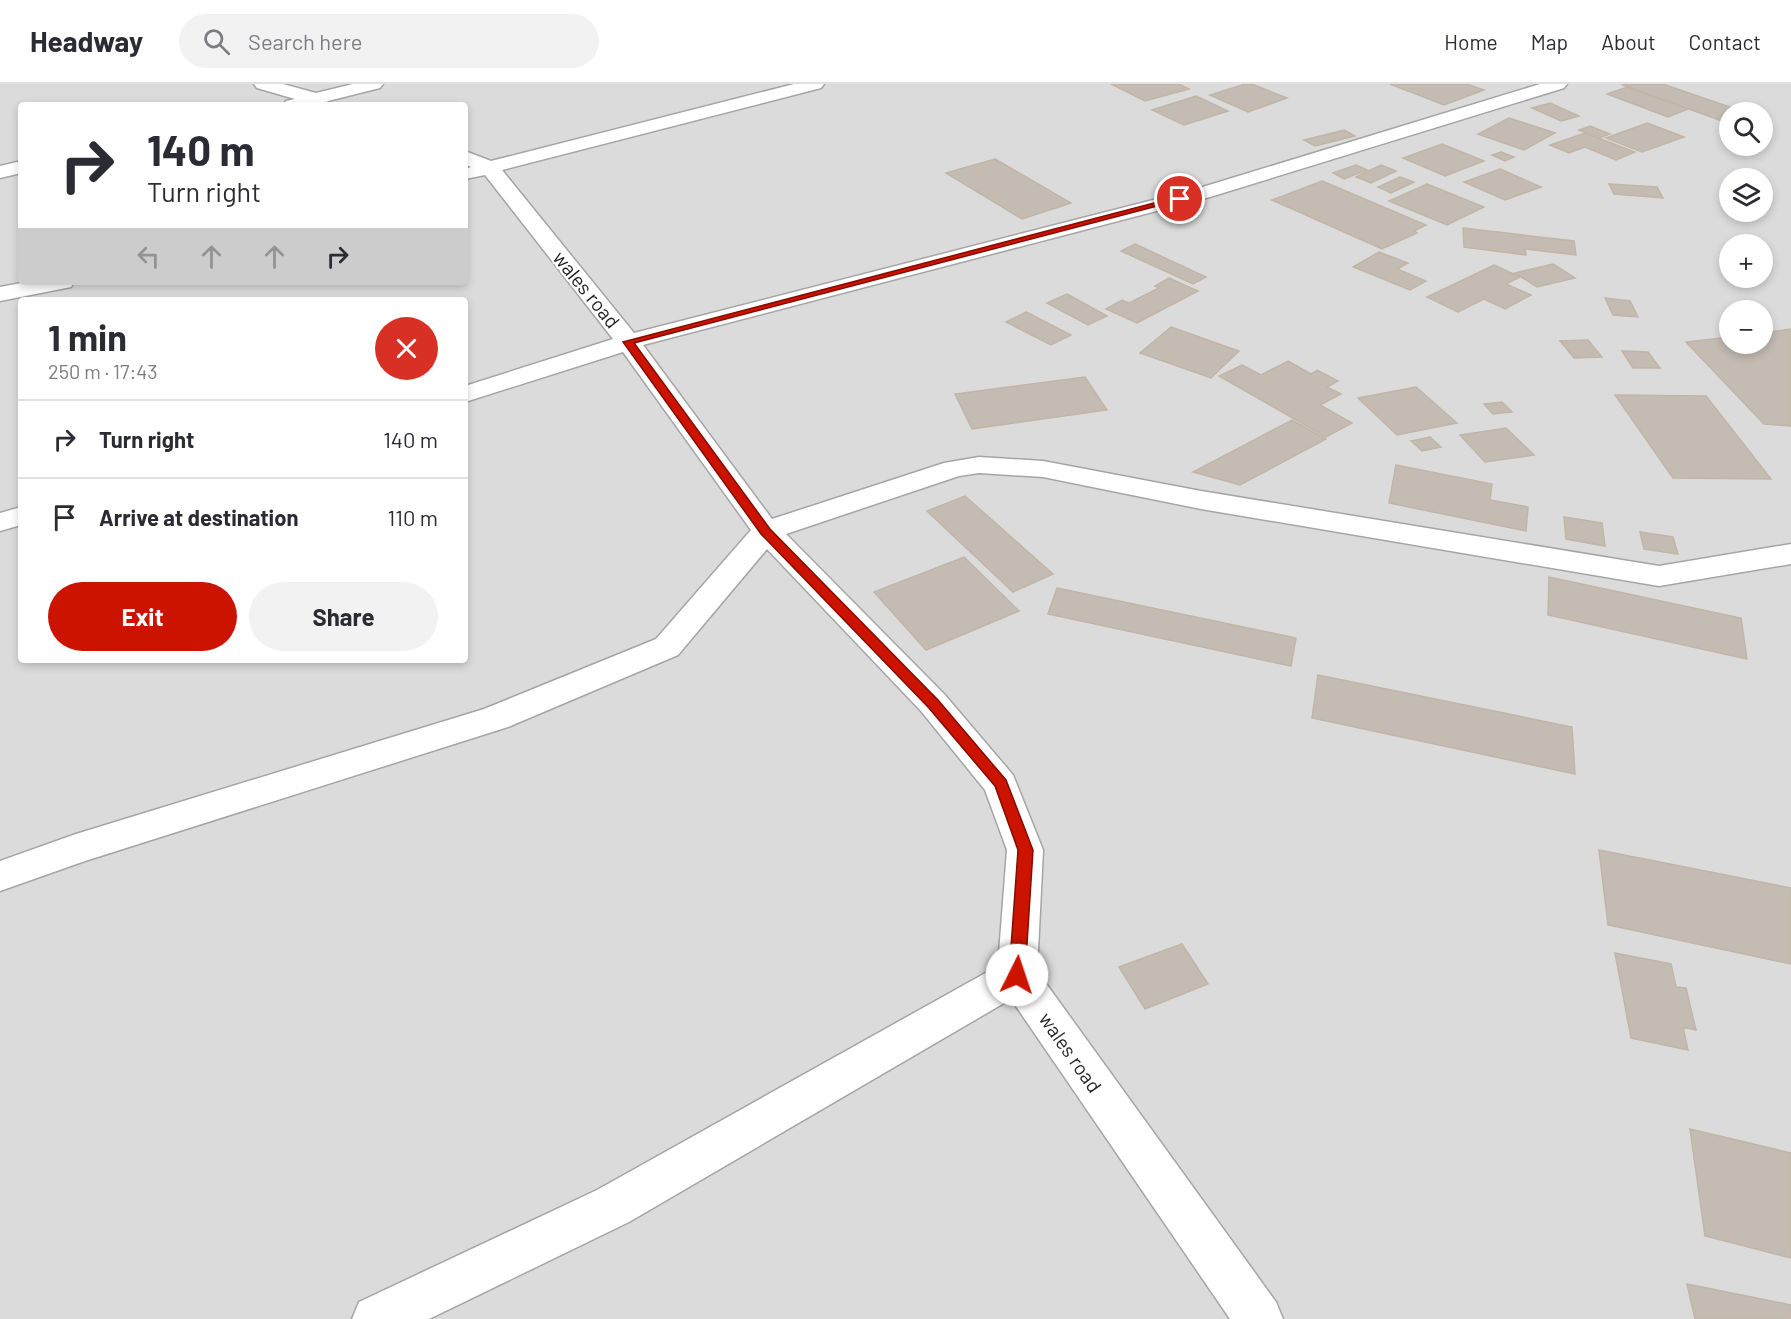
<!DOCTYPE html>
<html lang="en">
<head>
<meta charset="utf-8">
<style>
	:root { --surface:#fff; --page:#f2f2f3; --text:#2b2b33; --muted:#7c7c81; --line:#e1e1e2; --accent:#cc1300 }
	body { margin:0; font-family:Barlow,sans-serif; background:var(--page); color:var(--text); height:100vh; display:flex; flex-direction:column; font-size:22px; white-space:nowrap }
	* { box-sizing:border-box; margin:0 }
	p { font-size:20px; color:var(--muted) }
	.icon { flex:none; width:33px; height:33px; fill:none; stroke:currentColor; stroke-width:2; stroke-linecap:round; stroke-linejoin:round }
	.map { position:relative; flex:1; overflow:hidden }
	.drawer { position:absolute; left:18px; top:213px; width:450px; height:366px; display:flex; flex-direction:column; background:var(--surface); border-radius:6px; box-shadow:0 3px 9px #0003 }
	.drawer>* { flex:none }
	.top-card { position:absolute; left:18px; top:18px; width:450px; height:183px; border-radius:6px; box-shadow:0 3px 9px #0003; background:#fff; color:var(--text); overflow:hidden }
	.controls { position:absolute; left:1719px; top:18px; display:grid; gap:12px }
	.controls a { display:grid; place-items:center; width:54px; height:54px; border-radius:50%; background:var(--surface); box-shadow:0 3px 9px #0003; font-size:30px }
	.pin { position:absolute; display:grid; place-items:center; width:51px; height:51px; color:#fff; margin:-26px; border:3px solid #fff; border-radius:50%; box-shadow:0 2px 6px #0007 }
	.me { position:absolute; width:66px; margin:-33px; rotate:4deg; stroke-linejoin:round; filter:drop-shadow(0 0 4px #0008) }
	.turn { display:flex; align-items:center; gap:21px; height:126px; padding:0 30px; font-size:27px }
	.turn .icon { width:78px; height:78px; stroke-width:2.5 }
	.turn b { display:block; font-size:42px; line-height:51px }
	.lanes { display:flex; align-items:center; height:57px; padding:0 30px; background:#0003; justify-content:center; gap:30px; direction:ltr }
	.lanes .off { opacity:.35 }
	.round { display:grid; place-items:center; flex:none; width:63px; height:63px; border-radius:32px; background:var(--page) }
	.summary { display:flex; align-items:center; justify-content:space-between; height:102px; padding:0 30px }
	h1 { font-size:36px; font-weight:700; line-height:45px }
	.button { display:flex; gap:12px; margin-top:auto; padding:12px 30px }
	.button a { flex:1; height:69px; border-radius:36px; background:var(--accent); color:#fff; font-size:24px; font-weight:700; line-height:69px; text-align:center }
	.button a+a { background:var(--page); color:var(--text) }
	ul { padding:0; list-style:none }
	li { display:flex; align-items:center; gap:18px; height:78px; padding:0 30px; border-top:2px solid var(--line) }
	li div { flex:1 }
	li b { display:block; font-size:22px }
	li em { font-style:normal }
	header { display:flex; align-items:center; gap:36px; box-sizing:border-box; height:84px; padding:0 30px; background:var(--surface); border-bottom:2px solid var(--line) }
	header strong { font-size:28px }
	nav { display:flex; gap:33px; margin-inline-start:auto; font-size:21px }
	.search { width:420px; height:54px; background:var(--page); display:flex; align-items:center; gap:15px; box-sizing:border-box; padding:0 21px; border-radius:33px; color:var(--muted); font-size:22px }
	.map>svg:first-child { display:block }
</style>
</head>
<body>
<header>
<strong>Headway</strong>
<div class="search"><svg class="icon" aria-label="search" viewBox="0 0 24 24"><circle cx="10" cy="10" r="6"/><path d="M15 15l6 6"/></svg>Search here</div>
<nav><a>Home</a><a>Map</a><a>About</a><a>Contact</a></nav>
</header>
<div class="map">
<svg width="1791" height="1235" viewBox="0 0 1791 1235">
	<rect width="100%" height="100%" fill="#efede4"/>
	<path fill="#dcdbdb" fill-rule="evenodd" d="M0 0H1791V1235H0ZM21 21H465V198H21ZM1730 28H1762V62H1730ZM1730 94H1762V128H1730ZM1730 160H1762V194H1730ZM21 216H465V576H21ZM1730 226H1762V260H1730Z"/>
	<path fill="#c4bcb3" stroke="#c1b5a6" stroke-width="1.5" d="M1111 0H1179L1189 5 1145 17Z
		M1245 0H1252L1287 14 1248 28 1210 11Z
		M1390 0H1467L1484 6 1444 21Z
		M1626 0H1663L1744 28H1730V40L1623 1Z
		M1627 3 1688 25 1668 33 1607 10Z
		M1196 12 1228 27 1184 41 1152 26Z
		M1550 19 1579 32 1561 37 1532 24Z
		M1509 34 1555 49 1524 66 1478 50Z
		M1647 39 1684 53 1642 68 1606 54Z
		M1590 42 1610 50 1599 54 1579 46Z
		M1344 46 1355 52 1315 62 1304 56Z
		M1585 49 1635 68 1616 76 1585 63 1569 69 1550 61Z
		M1442 60 1484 77 1445 92 1403 74Z
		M1501 68 1514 73 1505 77 1492 71Z
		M995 75 1071 119 1022 135 946 89Z
		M1356 81 1367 86 1344 95 1333 89Z
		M1381 81 1396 87 1371 99 1356 93Z
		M1500 85 1541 103 1505 116 1464 98Z
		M1400 93 1414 98 1391 109 1378 103Z
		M1322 97 1426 141 1414 147 1417 149 1382 165 1272 116Z
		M1427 100 1484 123 1447 141 1389 117Z
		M1609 100 1657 103 1663 114 1614 110Z
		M1463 144 1574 157 1576 171 1525 165 1526 171 1464 163Z
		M1135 160 1206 193 1193 200 1121 167Z
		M1379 168 1408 179 1397 185 1426 197 1410 206 1353 183Z
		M1553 180 1575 194 1537 203 1515 189Z
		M1494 181 1520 193 1506 200 1531 211 1505 225 1484 215 1458 228 1427 213Z
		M1169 194 1198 207 1137 239 1106 225 1122 216 1129 219 1159 204 1155 202Z
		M1067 210 1107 232 1088 241 1047 219Z
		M1605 214 1630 217 1638 233 1613 231Z
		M1026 228 1071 251 1051 261 1006 238Z
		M1171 243 1239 267 1211 294 1140 269Z
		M1791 245V342L1764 340 1686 258 1730 253V260H1762V249Z
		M1588 256 1602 273 1574 274 1560 257Z
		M1622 267 1648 268 1660 284H1633Z
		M1288 277 1311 290 1317 286 1338 297 1327 303 1341 310 1320 321 1352 339 1326 353 1219 292 1242 281 1261 291Z
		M1085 293 1107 326 972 345 955 310Z
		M1416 303 1457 339 1397 351 1358 314Z
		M1615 311 1706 312 1771 395 1673 394Z
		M1502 318 1512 328 1493 330 1484 320Z
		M1292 336 1326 355 1240 401 1193 388Z
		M1506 344 1534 371 1485 378 1460 351Z
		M1430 353 1441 363 1422 367 1411 357Z
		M1396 381 1492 400 1490 416 1528 423 1526 447 1389 419Z
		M965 412 1053 490 1013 508 927 427Z
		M1564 433 1602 439 1605 462 1566 455Z
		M1640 448 1673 453 1678 470 1644 465Z
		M964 473 1019 527 926 566 874 508Z
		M1549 493 1741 534 1747 575 1548 531Z
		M1057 504 1296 554 1291 582 1048 530Z
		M1318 591 1572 643 1575 690 1312 634Z
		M1599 766 1791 804V880L1608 841Z
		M1182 860 1208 900 1145 925 1119 883Z
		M1615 869 1671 880 1676 903 1686 904 1696 946 1683 943 1688 966 1631 954Z
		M1690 1045 1791 1069V1174L1705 1152Z
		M1687 1200 1791 1221V1235H1695Z"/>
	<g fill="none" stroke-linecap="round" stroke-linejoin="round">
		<defs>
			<path id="minor" d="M254 0H283L316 9 353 0H383L380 4 328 17 322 21H283L286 17 295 15 257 4Z
				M794 0H824L821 4 502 86 634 249 1196 105 1540 0H1567L1564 4 1210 113 643 261 772 435 944 379 979 373 1043 377 1201 407 1659 482 1791 460V480L1659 502 1201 425 1043 393 979 389 959 392 786 450 945 611 1013 691 1043 766 1037 887 1276 1218 1283 1235H1230L1011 915 629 1138 429 1235H352L359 1218 597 1106 998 882 1007 766 985 706 921 627 767 465 678 571 508 643 85 777 0 807V777L76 750 484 625 656 555 751 446 623 268 465 318V302L613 255 485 91 465 95V85L471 83 465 80V67L491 77Z
				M21 77V89L0 94V82Z
				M27 198H74L71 203 0 217V203Z
				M21 423V441L0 447V429Z"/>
		</defs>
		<use href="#minor" stroke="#a5a5a5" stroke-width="3"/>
		<use href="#minor" fill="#fff" fill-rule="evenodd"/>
	</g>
	<path fill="#cc1300" stroke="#850c00" stroke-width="1.5" d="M1177 113 1184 115 634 259 770 445 938 616 1006 696 1033 766 1025 891 1023 896 1017 898 1011 896 1009 891 1018 766 995 702 928 623 761 450 623 258Z"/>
	<g text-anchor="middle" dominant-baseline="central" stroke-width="4.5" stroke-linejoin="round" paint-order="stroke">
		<g font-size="20" fill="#1e1e1e" stroke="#fff">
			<text transform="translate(587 205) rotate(51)">wales road</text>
			<text transform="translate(1071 968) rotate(55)">wales road</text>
		</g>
	</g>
</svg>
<div class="controls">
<a><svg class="icon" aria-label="search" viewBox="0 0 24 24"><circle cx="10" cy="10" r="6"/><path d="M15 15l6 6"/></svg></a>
<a><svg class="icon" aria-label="layers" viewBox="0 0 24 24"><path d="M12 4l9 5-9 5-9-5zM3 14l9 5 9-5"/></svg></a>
<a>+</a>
<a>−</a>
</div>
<div class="pin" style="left:1180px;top:115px;background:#d93025"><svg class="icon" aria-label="arrive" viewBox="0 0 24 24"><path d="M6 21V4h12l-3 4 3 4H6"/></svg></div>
<svg class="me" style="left:1017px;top:891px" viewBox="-20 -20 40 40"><circle r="19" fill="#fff"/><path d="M0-13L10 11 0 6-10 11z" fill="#cc1300"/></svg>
<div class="top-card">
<div class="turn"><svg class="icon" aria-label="right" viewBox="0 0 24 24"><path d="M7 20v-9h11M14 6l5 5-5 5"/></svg><div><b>140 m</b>Turn right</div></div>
<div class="lanes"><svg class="icon off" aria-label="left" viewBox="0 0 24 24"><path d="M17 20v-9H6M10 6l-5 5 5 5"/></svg><svg class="icon off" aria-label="ahead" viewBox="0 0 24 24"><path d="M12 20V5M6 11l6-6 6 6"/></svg><svg class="icon off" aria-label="ahead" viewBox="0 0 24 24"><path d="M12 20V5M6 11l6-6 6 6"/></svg><svg class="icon" aria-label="right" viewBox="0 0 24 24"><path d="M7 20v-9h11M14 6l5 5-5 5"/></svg></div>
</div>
<section class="drawer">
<div class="summary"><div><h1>1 min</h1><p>250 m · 17:43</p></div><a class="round" style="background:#d93025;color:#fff"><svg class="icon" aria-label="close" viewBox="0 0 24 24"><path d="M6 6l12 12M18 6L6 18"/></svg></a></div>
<ul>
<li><svg class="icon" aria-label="right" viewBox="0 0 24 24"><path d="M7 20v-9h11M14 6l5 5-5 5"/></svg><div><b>Turn right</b></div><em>140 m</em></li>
<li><svg class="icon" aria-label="arrive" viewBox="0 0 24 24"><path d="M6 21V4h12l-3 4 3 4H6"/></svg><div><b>Arrive at destination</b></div><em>110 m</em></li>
</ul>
<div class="button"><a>Exit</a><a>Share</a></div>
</section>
</div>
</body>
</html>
